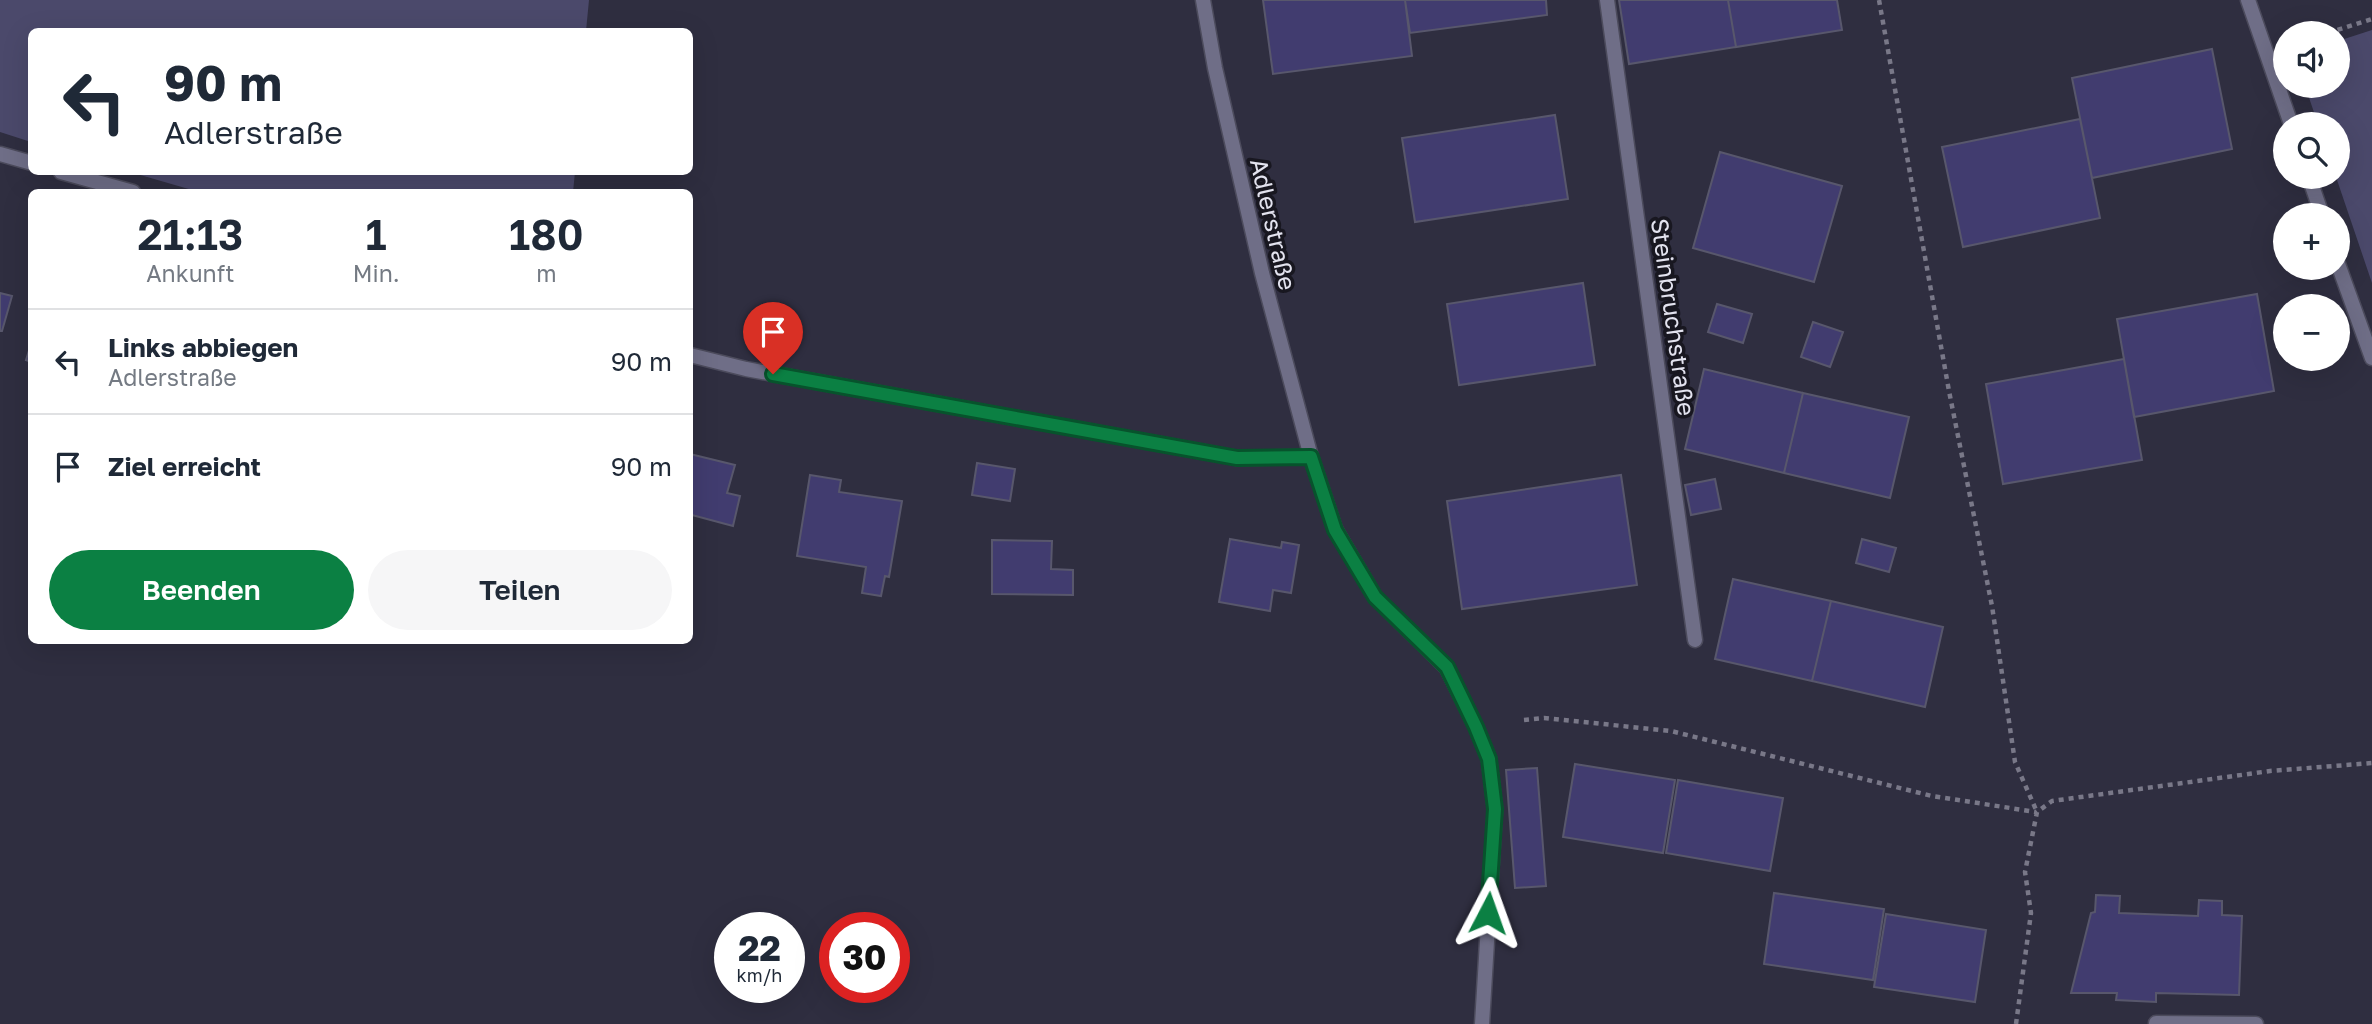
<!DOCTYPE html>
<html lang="de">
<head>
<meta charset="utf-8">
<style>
	:root { --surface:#fff; --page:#f6f6f7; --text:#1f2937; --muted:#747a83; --line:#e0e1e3; --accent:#0b8043 }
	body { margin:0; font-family:"Golos Text",sans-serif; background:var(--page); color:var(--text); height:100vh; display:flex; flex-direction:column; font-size:26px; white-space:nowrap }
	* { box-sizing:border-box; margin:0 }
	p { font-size:23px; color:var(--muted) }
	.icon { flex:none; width:38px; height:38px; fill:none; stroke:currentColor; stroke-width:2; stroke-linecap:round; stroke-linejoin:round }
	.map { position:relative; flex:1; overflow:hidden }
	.details { position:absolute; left:28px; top:189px; width:665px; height:455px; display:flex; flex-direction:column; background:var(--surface); border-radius:10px; box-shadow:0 7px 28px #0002 }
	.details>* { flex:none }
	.hud { position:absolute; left:28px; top:28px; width:665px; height:147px; border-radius:10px; box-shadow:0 7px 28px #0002; background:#fff; color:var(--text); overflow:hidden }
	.tools { position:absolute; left:2273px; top:21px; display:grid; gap:14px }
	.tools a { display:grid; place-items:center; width:77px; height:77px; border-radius:50%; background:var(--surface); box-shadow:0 7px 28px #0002; font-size:35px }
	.speed { position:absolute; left:714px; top:912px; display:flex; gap:14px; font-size:35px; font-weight:700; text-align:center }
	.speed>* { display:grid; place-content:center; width:91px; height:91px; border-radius:50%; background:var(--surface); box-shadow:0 7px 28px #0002; line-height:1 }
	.speed small { font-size:18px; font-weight:400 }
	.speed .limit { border:10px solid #d22; background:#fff; color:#111 }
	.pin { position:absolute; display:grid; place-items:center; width:60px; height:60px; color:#fff; margin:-72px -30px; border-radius:50% 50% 50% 0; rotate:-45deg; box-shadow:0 0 7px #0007 }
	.pin .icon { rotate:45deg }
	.me { position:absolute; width:77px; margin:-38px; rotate:4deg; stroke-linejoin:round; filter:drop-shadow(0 0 5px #0008) }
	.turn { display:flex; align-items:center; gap:24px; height:147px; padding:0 21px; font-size:32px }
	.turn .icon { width:91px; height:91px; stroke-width:2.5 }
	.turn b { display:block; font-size:49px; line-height:60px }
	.eta { display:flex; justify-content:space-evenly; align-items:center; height:119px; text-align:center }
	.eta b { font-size:42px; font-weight:600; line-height:49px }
	.primary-button { display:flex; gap:14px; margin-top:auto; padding:14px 21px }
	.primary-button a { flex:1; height:80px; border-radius:42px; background:var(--accent); color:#fff; font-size:28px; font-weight:600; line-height:80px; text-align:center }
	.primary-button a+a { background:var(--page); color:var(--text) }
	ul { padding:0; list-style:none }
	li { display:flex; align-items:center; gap:21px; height:105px; padding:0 21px; border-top:2px solid var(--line) }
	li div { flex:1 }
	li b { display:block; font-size:26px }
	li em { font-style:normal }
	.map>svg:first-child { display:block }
</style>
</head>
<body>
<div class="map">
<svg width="2372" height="1024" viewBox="0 0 2372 1024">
	<rect width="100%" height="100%" fill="#2f2e40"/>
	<path fill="#4b496b" d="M0 0H589L586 31 32 32 31 142 0 132Z
		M2372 30V283L2336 177H2338V124H2318L2305 86H2338V41Z
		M130 172H575L573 192H199Z"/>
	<path fill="#413c6f" stroke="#58576c" stroke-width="2" d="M1263 0H1405L1412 56 1273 74Z
		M1405 0H1546L1547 15 1410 33Z
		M1619 0H1728L1736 47 1629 64Z
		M1728 0H1837L1842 30 1736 47Z
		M2212 49 2232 149 2092 178 2072 78Z
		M1555 115 1568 199 1415 222 1402 138Z
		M2080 119 2100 218 1963 247 1942 147Z
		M1720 152 1842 186 1814 282 1693 248Z
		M1583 283 1595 365 1459 385 1447 304Z
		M0 293 12 296 2 331H0Z
		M2257 294 2274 391 2134 417 2117 319Z
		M1717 304 1752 314 1743 343 1708 332Z
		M1813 322 1843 332 1830 367 1801 357Z
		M32 341V362L26 360Z
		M2124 359 2142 460 2003 484 1986 384Z
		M1704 369 1803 393 1784 473 1685 449Z
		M1803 393 1909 417 1890 498 1784 473Z
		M690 454 735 465 727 493 740 496 733 526 692 515 690 522Z
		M977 463 1015 469 1010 501 972 495Z
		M810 475 841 480 839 492 902 501 889 577 885 576 881 596 862 593 866 567 797 556Z
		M1621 475 1637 585 1462 609 1447 501Z
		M1715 479 1721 509 1691 515 1685 485Z
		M1230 539 1281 548 1282 542 1299 545 1291 593 1273 590 1270 611 1219 602Z
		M1862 539 1896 548 1889 572 1856 563Z
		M992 540 1052 541 1051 569 1073 570V595L992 594Z
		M1733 579 1831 601 1812 681 1715 659Z
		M1831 601 1943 627 1925 707 1812 681Z
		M1575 764 1675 780 1663 853 1563 837Z
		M1537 768 1546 886 1515 888 1506 770Z
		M1678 780 1783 798 1770 871 1666 853Z
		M1774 893 1884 909 1873 980 1764 964Z
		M2096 895 2120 896 2119 913 2198 916 2199 900 2222 901V915L2242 916 2239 995 2156 993V1002L2116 1000 2117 993H2071L2091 913 2095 912Z
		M1886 914 1986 930 1975 1002 1874 987Z"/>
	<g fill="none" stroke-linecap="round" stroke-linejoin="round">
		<defs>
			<path id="service" d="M1607 0 1695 640
				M2156 1023 2256 1024"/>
			<path id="minor" d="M1203 0 1215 68 1262 273 1311 457 1335 529 1375 597 1447 668 1476 727 1489 759 1495 809 1482 1024
				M2248 0 2291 124
				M0 154 32 163
				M61 172 133 192
				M2309 177 2322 215
				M2338 264 2372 358
				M690 355 746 369 1237 458 1311 457"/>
		</defs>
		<use href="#service" stroke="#4c4b5c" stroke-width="17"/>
		<use href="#minor" stroke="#4c4b5c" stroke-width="17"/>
		<path stroke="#797888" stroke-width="4.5" stroke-dasharray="5 5" stroke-linecap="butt" d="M1879 0 1949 391 1992 606 2015 762 2037 812
			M2328 33 2372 19
			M1524 720 1544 718 1671 731 1932 796 2036 812
			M2016 1024 2031 913 2025 872 2037 812 2052 801 2270 771 2372 763"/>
		<use href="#service" stroke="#6f6e87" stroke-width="14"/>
		<use href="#minor" stroke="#6f6e87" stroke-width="14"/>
	</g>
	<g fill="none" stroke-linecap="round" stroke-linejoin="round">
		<defs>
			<path id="route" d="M773 374 1237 458 1311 457 1335 530 1375 597 1447 667 1476 727 1489 759 1495 809 1488 913"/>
		</defs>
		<use href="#route" stroke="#07532c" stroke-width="18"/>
		<use href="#route" stroke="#0b8043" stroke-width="12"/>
	</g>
	<g text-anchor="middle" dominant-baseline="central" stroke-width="7" stroke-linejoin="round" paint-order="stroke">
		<g font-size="24" fill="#e3e3ef" stroke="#181720">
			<text transform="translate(1274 224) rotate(77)">Adlerstraße</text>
			<text transform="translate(1674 317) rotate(82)">Steinbruchstraße</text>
		</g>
	</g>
</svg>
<div class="tools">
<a><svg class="icon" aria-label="sound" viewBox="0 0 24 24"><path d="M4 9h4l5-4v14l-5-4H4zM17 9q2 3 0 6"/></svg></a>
<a><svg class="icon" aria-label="search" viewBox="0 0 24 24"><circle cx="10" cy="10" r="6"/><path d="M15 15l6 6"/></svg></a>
<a>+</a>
<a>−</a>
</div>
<div class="speed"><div>22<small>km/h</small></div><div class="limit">30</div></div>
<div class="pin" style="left:773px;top:374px;background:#d93025"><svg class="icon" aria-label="arrive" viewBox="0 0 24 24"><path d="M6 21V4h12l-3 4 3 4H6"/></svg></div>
<svg class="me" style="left:1488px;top:913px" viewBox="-20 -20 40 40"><path d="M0-17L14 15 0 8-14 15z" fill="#0b8043" stroke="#fff" stroke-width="4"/></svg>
<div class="hud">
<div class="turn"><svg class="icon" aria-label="left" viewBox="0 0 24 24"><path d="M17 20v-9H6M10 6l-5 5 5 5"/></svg><div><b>90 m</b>Adlerstraße</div></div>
</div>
<section class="details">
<div class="eta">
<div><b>21:13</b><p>Ankunft</p></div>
<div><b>1</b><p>Min.</p></div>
<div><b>180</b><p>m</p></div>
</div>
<ul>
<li><svg class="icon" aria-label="left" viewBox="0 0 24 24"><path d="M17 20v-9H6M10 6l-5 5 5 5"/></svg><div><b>Links abbiegen</b><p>Adlerstraße</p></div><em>90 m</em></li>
<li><svg class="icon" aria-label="arrive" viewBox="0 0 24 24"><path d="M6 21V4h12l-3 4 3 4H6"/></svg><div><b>Ziel erreicht</b></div><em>90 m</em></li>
</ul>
<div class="primary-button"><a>Beenden</a><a>Teilen</a></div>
</section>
</div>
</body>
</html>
